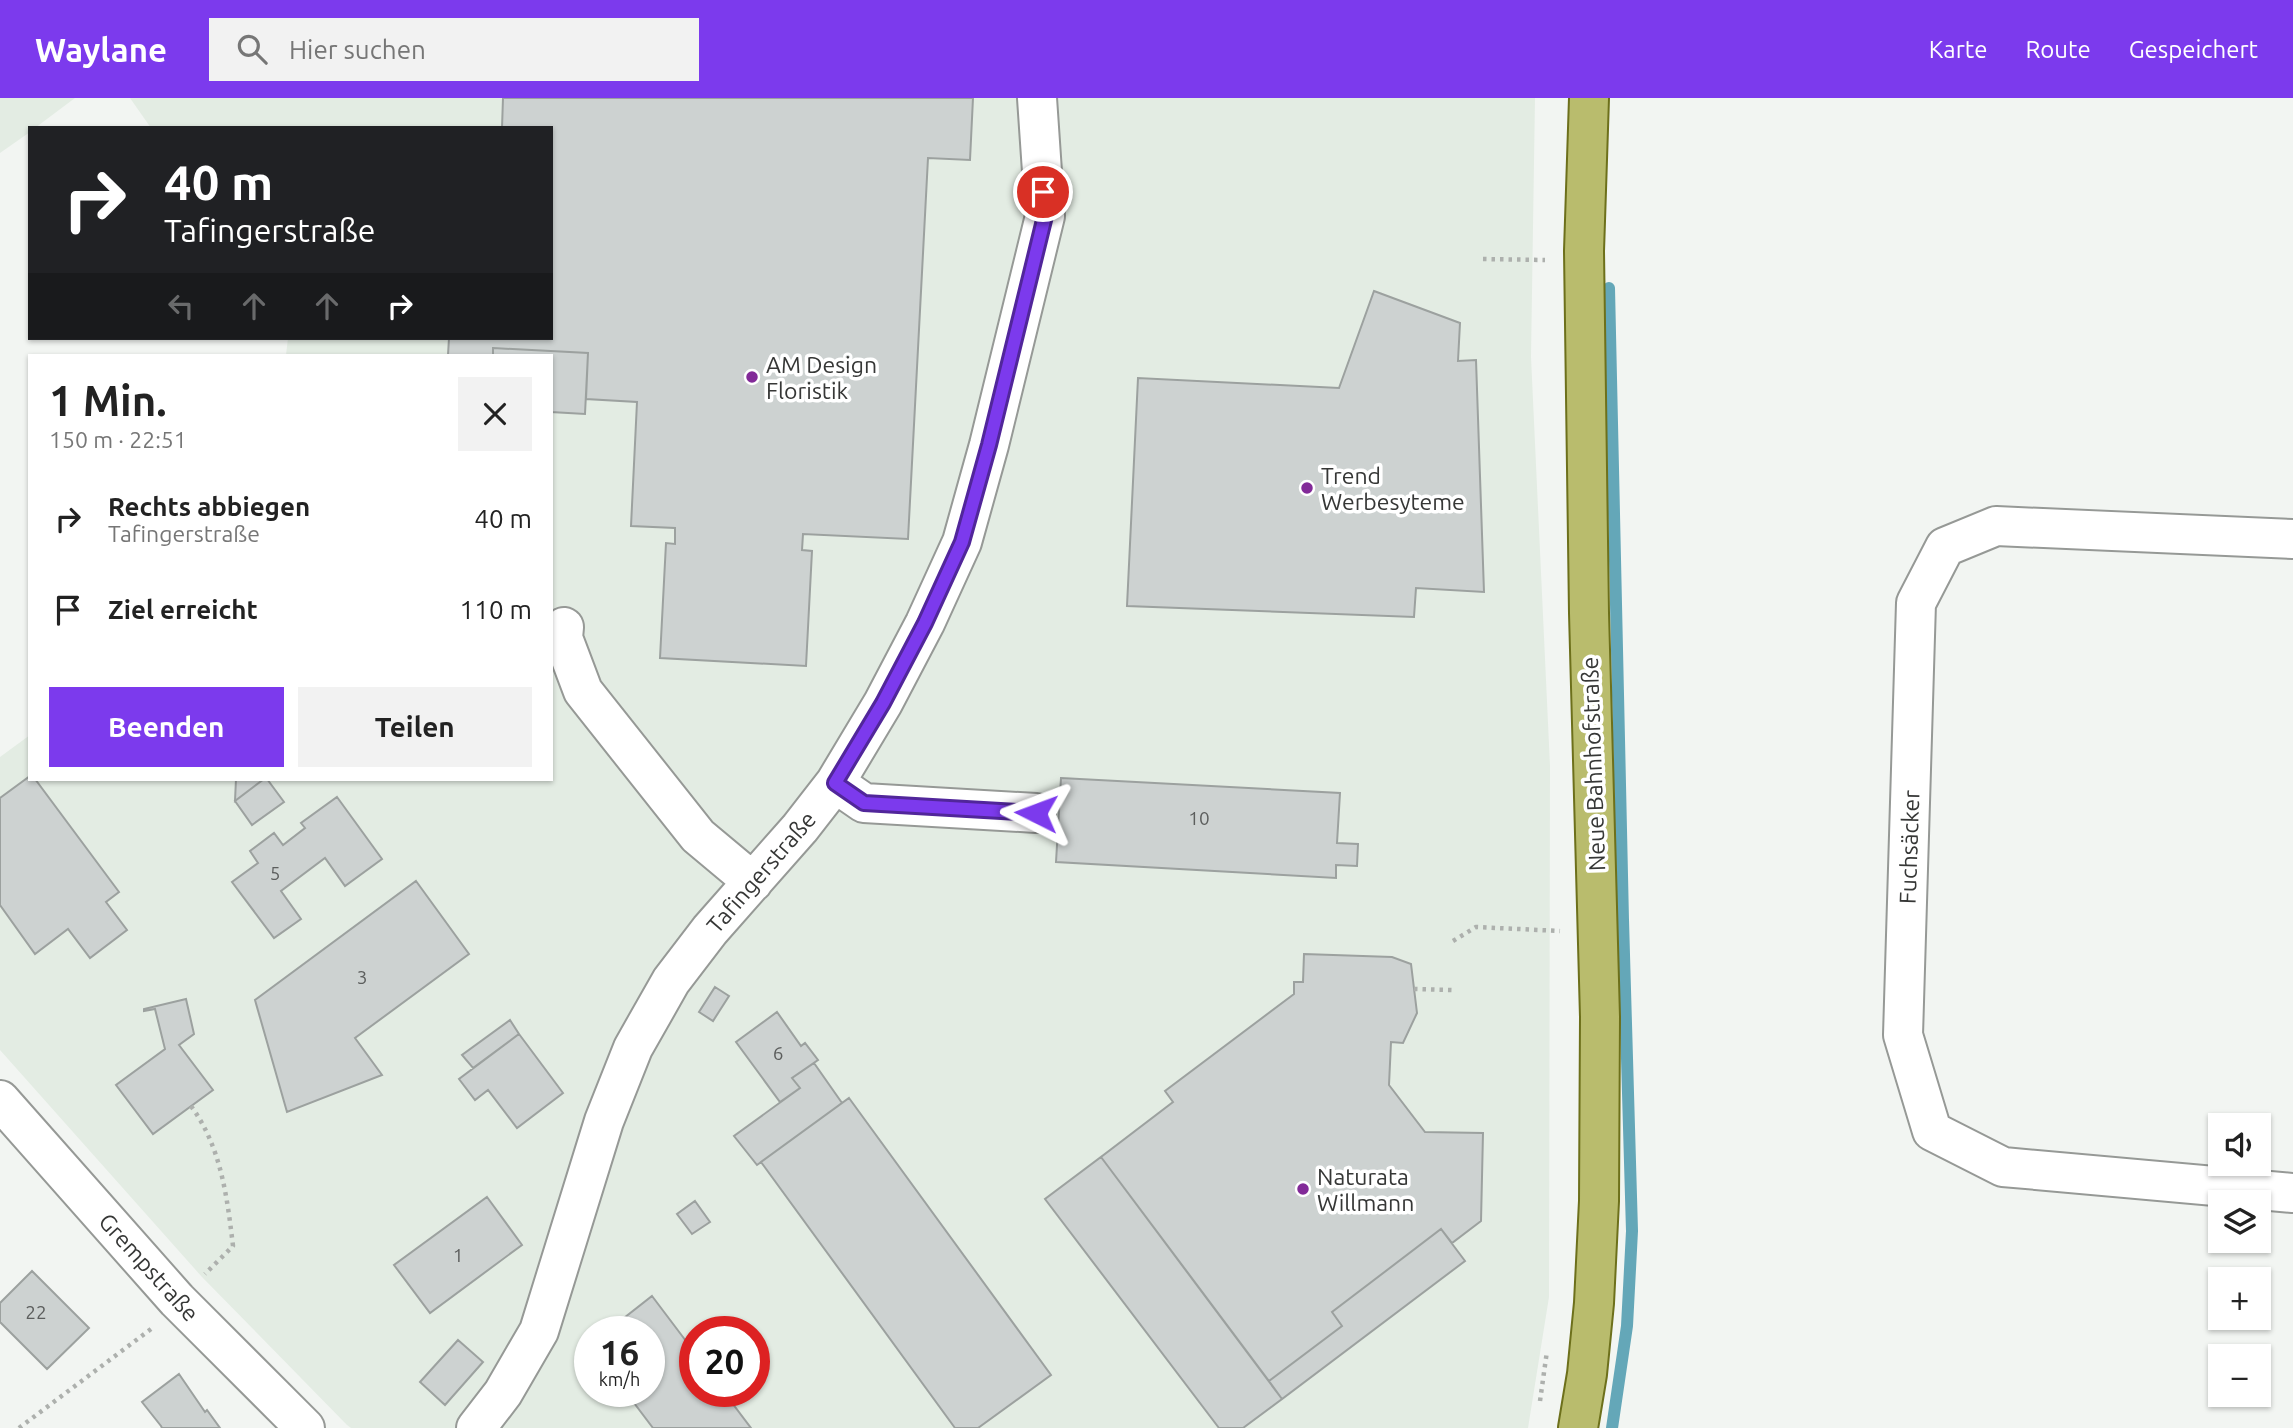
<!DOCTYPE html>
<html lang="de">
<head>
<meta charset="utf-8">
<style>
	:root { --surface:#fff; --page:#f2f2f2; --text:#222; --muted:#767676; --accent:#7c3aed }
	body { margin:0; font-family:Ubuntu,sans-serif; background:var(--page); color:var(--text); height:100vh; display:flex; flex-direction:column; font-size:26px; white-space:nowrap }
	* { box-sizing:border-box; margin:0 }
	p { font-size:23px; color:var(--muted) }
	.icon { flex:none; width:38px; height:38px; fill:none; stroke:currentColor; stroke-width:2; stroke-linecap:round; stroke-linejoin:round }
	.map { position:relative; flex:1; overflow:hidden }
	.sheet { position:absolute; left:28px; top:256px; width:525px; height:427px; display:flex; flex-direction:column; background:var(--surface); border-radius:0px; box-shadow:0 2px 5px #0004 }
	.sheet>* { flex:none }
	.top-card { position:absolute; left:28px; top:28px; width:525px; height:214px; border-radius:0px; box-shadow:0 2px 5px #0004; background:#202124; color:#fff; overflow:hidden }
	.controls { position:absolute; left:2208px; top:1015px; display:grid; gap:14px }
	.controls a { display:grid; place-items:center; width:63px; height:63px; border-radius:0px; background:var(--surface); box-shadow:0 2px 5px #0004; font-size:35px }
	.speed { position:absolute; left:574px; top:1218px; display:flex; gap:14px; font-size:35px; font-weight:700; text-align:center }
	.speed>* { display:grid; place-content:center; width:91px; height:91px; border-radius:50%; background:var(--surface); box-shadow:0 2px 5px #0004; line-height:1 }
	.speed small { font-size:18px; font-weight:400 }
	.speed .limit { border:10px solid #d22; background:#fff; color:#111 }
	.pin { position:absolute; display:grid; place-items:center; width:60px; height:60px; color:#fff; margin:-30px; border:4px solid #fff; border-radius:50%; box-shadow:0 2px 7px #0007 }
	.me { position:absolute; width:77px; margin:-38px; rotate:273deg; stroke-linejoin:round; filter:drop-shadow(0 0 5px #0008) }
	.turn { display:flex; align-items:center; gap:24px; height:147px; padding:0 21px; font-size:32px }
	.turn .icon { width:91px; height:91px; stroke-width:2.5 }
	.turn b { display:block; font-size:49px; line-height:60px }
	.lanes { display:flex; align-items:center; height:66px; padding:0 21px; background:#0003; justify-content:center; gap:35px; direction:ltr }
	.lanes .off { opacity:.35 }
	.round { display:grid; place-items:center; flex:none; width:74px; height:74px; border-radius:0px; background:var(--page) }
	.head { display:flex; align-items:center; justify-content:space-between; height:119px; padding:0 21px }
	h1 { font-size:42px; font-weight:600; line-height:52px }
	.button { display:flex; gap:14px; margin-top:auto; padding:14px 21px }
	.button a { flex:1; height:80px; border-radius:0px; background:var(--accent); color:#fff; font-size:28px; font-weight:600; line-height:80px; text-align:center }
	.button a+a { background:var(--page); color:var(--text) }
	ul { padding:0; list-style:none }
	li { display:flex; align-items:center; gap:21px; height:91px; padding:0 21px }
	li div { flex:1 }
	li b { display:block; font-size:26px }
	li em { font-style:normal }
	header { display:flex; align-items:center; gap:42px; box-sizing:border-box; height:98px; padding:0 35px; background:var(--accent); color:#fff }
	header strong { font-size:33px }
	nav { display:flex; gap:38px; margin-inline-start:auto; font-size:24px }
	.search { width:490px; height:63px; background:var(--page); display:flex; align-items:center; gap:18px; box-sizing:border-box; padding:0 24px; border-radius:0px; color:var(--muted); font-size:26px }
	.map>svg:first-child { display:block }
</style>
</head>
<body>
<header>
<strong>Waylane</strong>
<div class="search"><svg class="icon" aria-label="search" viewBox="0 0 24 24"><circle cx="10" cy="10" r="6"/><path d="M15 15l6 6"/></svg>Hier suchen</div>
<nav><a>Karte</a><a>Route</a><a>Gespeichert</a></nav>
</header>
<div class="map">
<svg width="2293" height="1330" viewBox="0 0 2293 1330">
	<rect width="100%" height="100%" fill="#f2f5f2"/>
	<path fill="#e3ece3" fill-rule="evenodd" d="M0 0H75L35 30H30V34L0 55Z
		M130 0H1535L1531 259 1550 668 1549 1199 1528 1330H351L347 1327 202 1179 0 952V659L30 637V681H551V257H286L288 240H551V30H151ZM590 1234H649V1293H590ZM695 1234H754V1293H695Z"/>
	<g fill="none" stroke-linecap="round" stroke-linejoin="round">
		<path stroke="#64a7b8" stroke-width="12" d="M1609 190 1623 822 1632 1133 1627 1228 1612 1330"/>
	</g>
	<path fill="#cdd2d1" stroke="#9ca19f" stroke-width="2" d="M503 0H973L970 62 928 60 908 441 803 436 802 452 812 453 806 568 660 560 666 445 675 446V430L631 428 637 304 586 301 588 255 493 250V257H448L449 240H551V30H502Z
		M1374 193 1460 225 1458 263 1476 262 1484 494 1416 490 1414 519 1127 508 1138 280 1339 290Z
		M493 250 588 255 585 316 551 314V257H493Z
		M30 678V681H35L119 794 106 804 127 832 90 860 68 831 35 856 0 807V700Z
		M1061 680 1340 695 1337 745 1358 746 1357 768 1336 767V780L1056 764Z
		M236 681H264L235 703Z
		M264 681H267L284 704 252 727 235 703Z
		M337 699 382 761 345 788 325 760 281 793 301 821 274 840 232 784 258 765 250 753 274 735 283 747 305 730 301 725Z
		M416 783 469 856 355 940 382 977 287 1014 255 902Z
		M1304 856 1392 859 1411 866 1417 915 1403 945 1391 944 1389 987 1425 1034 1483 1035 1481 1123 1452 1145 1441 1131 1332 1214 1342 1228 1269 1283 1101 1059 1173 1004 1165 993 1294 896V884H1303Z
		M715 889 729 898 713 923 699 914Z
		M186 901 194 936 179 947 213 992 153 1036 116 987 165 951 155 911 144 913V911Z
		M777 914 801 948 805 945 818 962 792 980 800 990 780 1004 736 944Z
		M510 922 519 936 473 970 462 957Z
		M519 936 563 995 517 1030 488 992 475 1002 459 981Z
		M814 965 842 1005 757 1067 734 1038 800 990 792 980Z
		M849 1000 1051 1277 978 1330H955L761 1064Z
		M1101 1059 1282 1301 1243 1330H1219L1045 1101Z
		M487 1099 522 1147 430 1215 394 1167Z
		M695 1103 710 1124 692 1136 677 1116Z
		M1441 1131 1465 1163 1282 1301 1269 1283 1342 1228 1332 1214Z
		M32 1173 89 1230 47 1271 0 1224V1205Z
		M652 1198 695 1255V1293H723L751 1330H653L625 1293H649V1234H634L624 1220Z
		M458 1242 483 1264 445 1307 420 1284Z
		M179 1276 205 1314 207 1312 220 1330H162L161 1328 142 1304Z"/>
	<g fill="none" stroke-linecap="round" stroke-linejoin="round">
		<defs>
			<path id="minor" d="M2293 441 1996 428 1945 449 1916 505 1903 937 1932 1033 2003 1069 2293 1095
				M564 529 563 540 583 593 698 738 753 784
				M835 685 864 705 1036 715
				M0 1002 177 1202 305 1330
				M476 1330 503 1295 539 1233 604 1023 633 950 671 883 710 832 800 730 835 685 883 605 925 525 962 444 989 347 1045 118 1037 0"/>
			<path id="major" d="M1578 1330 1587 1276 1594 1205 1599 1103 1600 919 1589 515 1584 153 1589 0"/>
		</defs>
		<use href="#minor" stroke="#969996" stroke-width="42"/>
		<use href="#major" stroke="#6d701b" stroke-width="42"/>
		<path stroke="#adb0ad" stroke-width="4.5" stroke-dasharray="3.5 5" stroke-linecap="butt" d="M1483 161 1545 162
			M1453 843 1476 829 1560 833
			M1414 891 1452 892
			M191 1008C221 1049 227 1098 233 1148L205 1176
			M1540 1303 1547 1253
			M19 1330 151 1231"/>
		<use href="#minor" stroke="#fff" stroke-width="38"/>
		<use href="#major" stroke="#b9bc6d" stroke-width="38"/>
	</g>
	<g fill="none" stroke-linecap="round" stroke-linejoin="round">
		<defs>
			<path id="route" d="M1036 715 864 705 835 685 883 605 925 525 962 444 989 347 1045 118 1043 94"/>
		</defs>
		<use href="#route" stroke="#51269a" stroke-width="18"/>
		<use href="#route" stroke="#7c3aed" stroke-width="12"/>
	</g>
	<g fill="#822a98" stroke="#fff" stroke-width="2.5">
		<circle cx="752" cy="279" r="7"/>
		<circle cx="1307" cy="390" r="7"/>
		<circle cx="1303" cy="1091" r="7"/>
	</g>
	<g text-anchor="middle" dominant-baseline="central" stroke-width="7" stroke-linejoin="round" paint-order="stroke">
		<g font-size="19" fill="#5c5e5d">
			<text x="1199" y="720">10</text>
			<text x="275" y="775">5</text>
			<text x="362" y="879">3</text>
			<text x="778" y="955">6</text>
			<text x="458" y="1157">1</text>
			<text x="36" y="1214">22</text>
		</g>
		<g font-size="23" fill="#363736" stroke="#fff" text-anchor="start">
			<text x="766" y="266">AM Design<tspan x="766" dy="26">Floristik</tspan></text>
			<text x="1321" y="377">Trend<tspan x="1321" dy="26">Werbesyteme</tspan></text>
			<text x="1317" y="1078">Naturata<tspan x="1317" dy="26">Willmann</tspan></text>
		</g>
		<g font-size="23" fill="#363736" stroke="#fff">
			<text transform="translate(1593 666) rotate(-92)">Neue Bahnhofstraße</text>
			<text transform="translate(1909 749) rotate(-88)">Fuchsäcker</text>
			<text transform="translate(761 774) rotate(-49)">Tafingerstraße</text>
			<text transform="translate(149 1169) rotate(48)">Grempstraße</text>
		</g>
	</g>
</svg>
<div class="controls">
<a><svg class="icon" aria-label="sound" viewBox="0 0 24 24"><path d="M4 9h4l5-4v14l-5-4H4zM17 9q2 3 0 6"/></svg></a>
<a><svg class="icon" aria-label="layers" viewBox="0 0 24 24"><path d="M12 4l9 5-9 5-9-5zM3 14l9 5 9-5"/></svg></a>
<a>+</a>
<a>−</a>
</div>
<div class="speed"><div>16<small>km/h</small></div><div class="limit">20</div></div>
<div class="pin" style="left:1043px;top:94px;background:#d93025"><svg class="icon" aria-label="arrive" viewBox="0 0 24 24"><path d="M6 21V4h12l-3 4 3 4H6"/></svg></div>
<svg class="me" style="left:1036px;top:715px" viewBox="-20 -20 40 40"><path d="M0-17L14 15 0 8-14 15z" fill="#7c3aed" stroke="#fff" stroke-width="4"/></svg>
<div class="top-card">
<div class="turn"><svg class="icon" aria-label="right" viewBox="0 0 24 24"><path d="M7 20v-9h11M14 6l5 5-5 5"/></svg><div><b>40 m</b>Tafingerstraße</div></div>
<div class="lanes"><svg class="icon off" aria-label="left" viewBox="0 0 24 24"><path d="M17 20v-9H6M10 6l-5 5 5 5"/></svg><svg class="icon off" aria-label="ahead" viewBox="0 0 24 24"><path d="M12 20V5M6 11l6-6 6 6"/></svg><svg class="icon off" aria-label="ahead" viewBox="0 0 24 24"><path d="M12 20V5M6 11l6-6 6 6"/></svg><svg class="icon" aria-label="right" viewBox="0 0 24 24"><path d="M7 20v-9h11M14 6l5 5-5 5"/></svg></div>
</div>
<section class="sheet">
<div class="head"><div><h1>1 Min.</h1><p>150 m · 22:51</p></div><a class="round"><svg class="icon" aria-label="close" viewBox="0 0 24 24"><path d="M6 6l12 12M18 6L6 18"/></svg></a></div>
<ul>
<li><svg class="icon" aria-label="right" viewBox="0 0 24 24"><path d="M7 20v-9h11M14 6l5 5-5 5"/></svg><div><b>Rechts abbiegen</b><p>Tafingerstraße</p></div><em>40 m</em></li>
<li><svg class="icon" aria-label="arrive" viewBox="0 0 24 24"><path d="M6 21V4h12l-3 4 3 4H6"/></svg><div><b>Ziel erreicht</b></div><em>110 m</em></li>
</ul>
<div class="button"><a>Beenden</a><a>Teilen</a></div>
</section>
</div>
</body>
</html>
